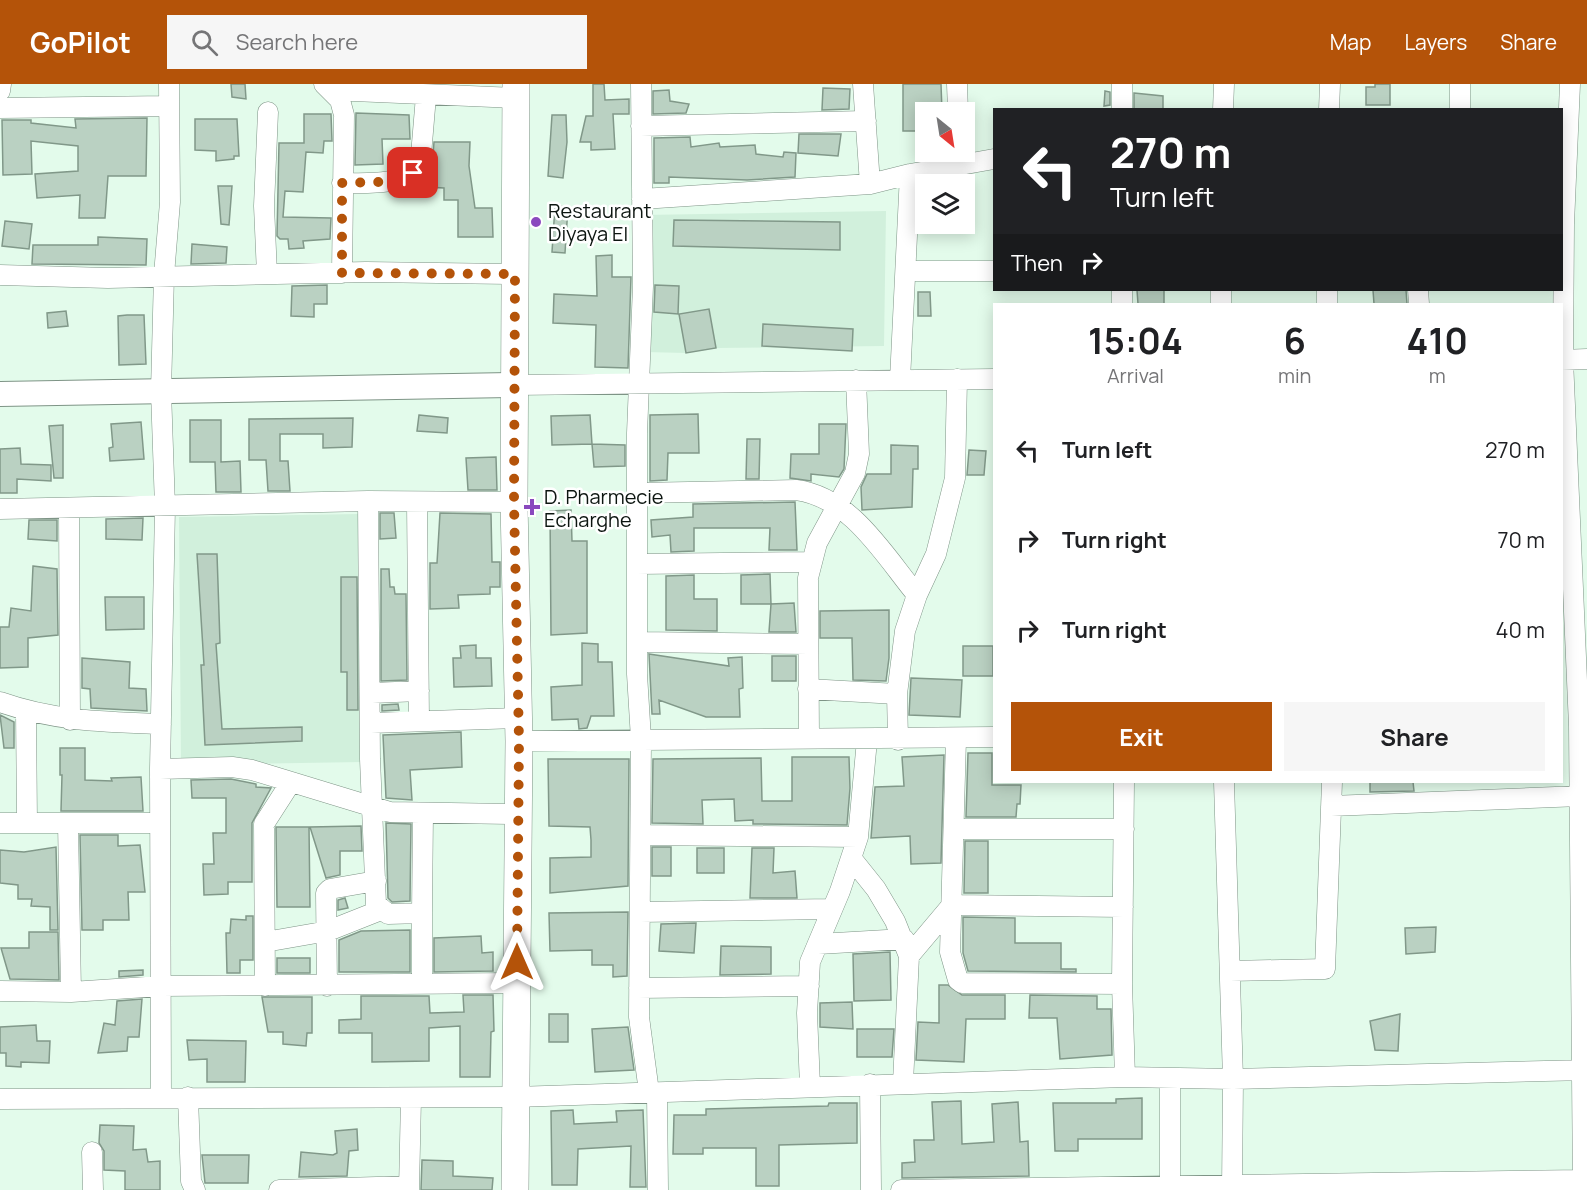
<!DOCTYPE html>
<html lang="en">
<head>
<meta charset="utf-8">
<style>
	:root { --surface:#fff; --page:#f6f6f6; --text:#202124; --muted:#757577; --accent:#b45309 }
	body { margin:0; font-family:Manrope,sans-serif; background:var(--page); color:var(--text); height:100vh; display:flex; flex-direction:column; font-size:22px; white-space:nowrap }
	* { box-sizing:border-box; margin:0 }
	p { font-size:20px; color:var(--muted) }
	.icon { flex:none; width:33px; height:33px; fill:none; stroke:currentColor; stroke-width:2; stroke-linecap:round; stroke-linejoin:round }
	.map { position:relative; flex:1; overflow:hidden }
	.drawer { position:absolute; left:993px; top:219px; width:570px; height:480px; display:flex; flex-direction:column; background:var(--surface); border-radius:0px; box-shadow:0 3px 15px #0003 }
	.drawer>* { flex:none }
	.top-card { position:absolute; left:993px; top:24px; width:570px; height:183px; border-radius:0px; box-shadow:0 3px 15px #0003; background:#202124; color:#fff; overflow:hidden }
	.needle { width:39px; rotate:150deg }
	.controls { position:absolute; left:915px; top:18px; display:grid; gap:12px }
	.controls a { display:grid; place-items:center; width:60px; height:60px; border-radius:0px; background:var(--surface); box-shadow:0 3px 15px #0003; font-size:30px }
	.pin { position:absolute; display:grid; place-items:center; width:51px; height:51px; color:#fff; margin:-26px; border-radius:12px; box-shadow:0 3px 9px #0006 }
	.me { position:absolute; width:66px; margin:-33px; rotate:0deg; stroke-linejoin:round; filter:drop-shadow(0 0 4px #0008) }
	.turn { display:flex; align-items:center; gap:21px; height:126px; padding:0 18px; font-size:27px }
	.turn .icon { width:78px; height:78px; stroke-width:2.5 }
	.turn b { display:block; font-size:42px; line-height:51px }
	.then { display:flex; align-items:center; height:57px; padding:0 18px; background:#0003; gap:12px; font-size:22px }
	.eta { display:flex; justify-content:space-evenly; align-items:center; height:102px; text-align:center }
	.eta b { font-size:36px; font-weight:700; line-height:42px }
	.primary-button { display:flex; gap:12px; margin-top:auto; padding:12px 18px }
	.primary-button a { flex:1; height:69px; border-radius:0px; background:var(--accent); color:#fff; font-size:24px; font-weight:700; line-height:69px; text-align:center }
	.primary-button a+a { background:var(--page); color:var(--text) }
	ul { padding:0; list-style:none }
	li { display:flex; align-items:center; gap:18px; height:90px; padding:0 18px }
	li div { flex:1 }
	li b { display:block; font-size:22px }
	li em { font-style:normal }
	header { display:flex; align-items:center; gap:36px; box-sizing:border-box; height:84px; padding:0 30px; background:var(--accent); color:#fff }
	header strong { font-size:28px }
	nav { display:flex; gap:33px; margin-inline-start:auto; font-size:21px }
	.search { width:420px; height:54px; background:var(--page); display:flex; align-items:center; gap:15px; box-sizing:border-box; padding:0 21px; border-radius:0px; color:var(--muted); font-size:22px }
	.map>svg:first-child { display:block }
</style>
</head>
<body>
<header>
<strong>GoPilot</strong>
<div class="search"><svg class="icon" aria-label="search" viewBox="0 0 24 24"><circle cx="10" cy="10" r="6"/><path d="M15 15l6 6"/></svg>Search here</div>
<nav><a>Map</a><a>Layers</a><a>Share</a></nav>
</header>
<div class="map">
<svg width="1587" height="1106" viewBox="0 0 1587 1106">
	<rect width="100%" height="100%" fill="#e3fbeb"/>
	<path fill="#d1f0dc" d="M886 127 884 262 716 264 686 269 645 268 643 131Z
		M359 430 362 678 181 681 179 433Z"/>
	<path fill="#bad1c2" stroke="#819889" stroke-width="1.5" d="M231 0H245L246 15 232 13Z
		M593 0H604L605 16 629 15V30H613L615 65 591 66V58H580L586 32H593Z
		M903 0H941L942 28H926L923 47H903Z
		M1375 0H1390V21H1366V3H1375Z
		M823 4 850 5 849 25 822 26Z
		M669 6 670 17 689 20 686 29 653 30V7Z
		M1105 7 1110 8V21L1104 22Z
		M1134 9 1163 12V26H1134Z
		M356 29 409 31 410 55H382L383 80 355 81Z
		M304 30H331L332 57H324L323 69 306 68 303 108 285 107 283 133 331 134 330 155 303 157 304 164 289 165 288 155H280L277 152 279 59H304Z
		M552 31H566L567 58 563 94 548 92Z
		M147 34 146 92H108L105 134H79L80 111 37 114 35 90 78 87V62L31 57 32 90 3 91 2 36H31V39L76 44 75 35Z
		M195 35H237L239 72H234V75L216 77V67L195 66Z
		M799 50H841L838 72 798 69Z
		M690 53 691 63 719 59 720 63 755 61 756 70 783 73 784 68 796 69 795 93 747 96 669 93V99H654V54Z
		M434 58H470L469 82 475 124H492L493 153H458V116H444V104L426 103 427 93 432 84Z
		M218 102H232L229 141 221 140Z
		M555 122 568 123 565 169 552 168Z
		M674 136 840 138V166L673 162Z
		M5 137 32 140 29 165 2 162Z
		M98 153 147 155 146 181 32 180 33 161H98Z
		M192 160 227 163 226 179 191 180Z
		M612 171V193H631L628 284 595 283 596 241 553 239 554 210 597 212 596 172Z
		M327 201V220H314V233L291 232 292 202Z
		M655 201 679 202 678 230 654 228Z
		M1137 206H1164V220H1138Z
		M1373 206H1406L1407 220H1374Z
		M918 208H930L931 232H918Z
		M709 225 716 264 686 269 679 230Z
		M66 227 68 242 48 244 47 229Z
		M127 231H144L146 280 119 281 118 232Z
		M763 240 853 245 852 267 762 262Z
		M698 330 699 369H668L667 396 650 397V331Z
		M419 331 448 334 447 349 417 347Z
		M590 331 592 360 552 361 551 332Z
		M353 334 352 363 323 364V350H280V377H288L290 407H268L266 376H249V335Z
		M190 336H221V378L240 377 241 408H216L215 378H190Z
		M141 338 144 375 110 377 109 364 113 363 111 340Z
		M819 340H846L844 385 839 393 811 390V397L790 394 791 370H819Z
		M63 341V394H54L49 342Z
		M747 355H760L759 395H746Z
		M592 360 625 361V382L594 383Z
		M891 361 918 362V385H913L912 423 862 426 861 403 867 390H891Z
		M20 364 21 380 51 381V397L17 395V409H0V365Z
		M969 366 986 367 984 391H967Z
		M496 373 497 406H468L466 374Z
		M795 418 797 466H769L770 444H694V467L671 468 670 451 652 453 651 436 693 433V420Z
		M571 426 572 457H587V549L551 551 550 427Z
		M380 429H394L396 454 380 455Z
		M440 429 491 430 492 478H500V503H490V510L458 511 459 524 430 525V479H437Z
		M143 434 142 456 106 455V435Z
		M29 436H57V457L28 455Z
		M197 470H217L220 559 216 560 222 645 302 643V657L205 661 201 581H204Z
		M33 482 57 485 58 551 28 554V583L0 584V543H9L11 524 31 527Z
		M381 485H389L390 503H394L395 510H406L407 596 381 597Z
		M770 490 771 520H741V491Z
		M694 491V515H717V547L666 546V492Z
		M341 493H357L358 626H347V588H341Z
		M105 513H144V545L106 546Z
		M794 519 796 548H769L771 520Z
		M889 526V574L886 597 853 596 852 554H820V527Z
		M582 559 598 560V578H612L614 632H591L587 644 579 645 578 635 552 636 551 603 582 601Z
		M476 561V574H491L492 602 454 603 453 574H461L460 562Z
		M963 562H993V592H963Z
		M649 570 729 582 728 574 742 573 743 604 739 605 740 633H706L659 616 660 630H652Z
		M772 572H796V597H772Z
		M82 574 130 578 129 604 146 605 147 627 91 624 90 605 82 604Z
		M911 594 962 596 960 633 909 631Z
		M398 620 399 626 382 627V621Z
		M0 631 14 638V664H4Z
		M461 648 462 683 410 686 412 716 386 714 383 651Z
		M60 664H85V696L112 697 111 694 141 693 143 727H61L62 691H60Z
		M968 669H992V701H1021L1020 720H1017L1016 733H966Z
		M944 671 941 779 911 780 910 752 871 754 875 703 904 702 902 673Z
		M792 673H849L850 704 847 741 753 740V736L735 737 734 715 702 716 703 740 652 739 653 675 761 674 762 717H792Z
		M548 675H629L628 802 550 809V774L591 773V756L590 743 549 742Z
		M231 695 256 700V703L271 704 252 739V798H228V810L204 811 203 780H214L213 749H226V714H192L191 696Z
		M1370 698H1413L1414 707 1370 708Z
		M386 739 411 740 410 817 392 818 388 814Z
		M361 742 362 767H340V791L326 794 310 743Z
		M276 743H309L310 823H277Z
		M80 751H118V762L140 761 145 808H128L129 836H103V846H82Z
		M965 757H988V809H964Z
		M56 763 58 846H50V823L31 822 32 815H18V801L0 799V766L24 768Z
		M652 763H671V792H652Z
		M697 764H724V789H697Z
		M752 764H774L773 789 795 787 797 814H750Z
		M345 814 348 824 338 826V816Z
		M628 828 627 892 613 893V881H592V866L550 867 549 829Z
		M246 832H253V876H240V889H227L226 849H230L231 835 246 836Z
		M963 833 1015 834V859H1061V885H1076V888L968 887 963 869Z
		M696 839 694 869 659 867 661 840Z
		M1436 843 1435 868 1406 870 1405 844Z
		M410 846V888H339V856L361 847Z
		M29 848H58L59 896 10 895 1 864H29Z
		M481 852 482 869 493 868V887L434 888V854Z
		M721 862 771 863V890L720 891Z
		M890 868 891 916 854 917 853 870Z
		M277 874H310V889H277Z
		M143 886V891L119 893V887Z
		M939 901H948L962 911H1005V935H966L964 978 916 976 918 938 939 939Z
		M463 911H493L494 947 491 948 490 993H460V942L429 944V977L372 978V949H339V936L361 935V912H429L430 929 464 928Z
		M1030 911 1097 912V925H1111L1112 971 1060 975 1057 934H1029Z
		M262 913H312V949H307L306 962 283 960V948H268Z
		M142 915 139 953H128L127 967 98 969 104 939 115 941 117 917Z
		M852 918 853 945 820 943V919Z
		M549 930H568V958H549Z
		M1400 930 1398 967 1375 966 1370 937Z
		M36 941 37 957H50L49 979 21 978V983L6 982V969H0V943Z
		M628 943 634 986 595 988 592 945Z
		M857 945H894L892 973H857Z
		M187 956 246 957 245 998H207V975L189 976Z
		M1142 1014V1055H1078V1067H1055L1053 1019H1116V1015Z
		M961 1017 962 1060 994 1058 992 1020 1018 1018 1020 1058 1028 1057 1029 1092 902 1094V1079L915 1078 914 1056H934L932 1018Z
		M829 1019H857V1059L779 1061V1102H756V1064H703V1070H673L674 1031H706V1025L828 1022Z
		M573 1026 574 1040 617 1038 616 1027 643 1026 646 1103H630L631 1062 578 1065 577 1101H552L551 1027Z
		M100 1041 134 1042 133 1066 146 1065 148 1078 160 1077V1106H125V1087L104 1086V1067L99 1059Z
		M357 1045 358 1066 349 1067 347 1092 299 1093 301 1068 333 1071 337 1069 335 1047Z
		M202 1071H249L248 1099H205Z
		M422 1076 453 1077V1092L493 1094 492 1106H421Z"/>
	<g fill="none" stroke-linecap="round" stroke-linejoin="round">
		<defs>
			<path id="minor" d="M324 0 340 16 344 31 342 189
				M641 0 643 202 637 349V590L641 655 639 933 649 1008
				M863 0 870 100
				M957 0 958 28
				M1570 0 1564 140 1563 276 1579 642 1583 1106
				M330 6 516 14
				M0 7 1 0
				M0 24 169 22
				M1122 26V0
				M1223 26 1224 0
				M1329 26 1330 0
				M1460 26V0
				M641 42 866 37
				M342 99C368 99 400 102 420 83L426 12
				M642 115 870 100 910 90 994 75
				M906 187H994
				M267 190 264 122 268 28
				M0 191 108 194 366 188 515 190
				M1418 206 1419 220
				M1122 220V206
				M1221 220V206
				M1327 220V206
				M1562 276 1587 275
				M900 296 910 90
				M515 301 994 295
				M638 409 796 406C851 413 884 471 917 511
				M368 417 370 675 376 820 388 830 422 829V900
				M417 418 419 637
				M69 424 70 636
				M0 425 368 417 514 418
				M638 480 811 478
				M637 558 808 560
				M808 605 897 610
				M372 609 419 607
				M0 618C53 637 105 638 161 640
				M26 627 27 739
				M371 639 518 634
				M809 655 808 494 817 459 855 389 859 370 856 296
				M956 655 950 868 958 896 962 899 1122 900
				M898 656 897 610 905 547 917 511 936 470 955 394 957 295
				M519 657 994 653
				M160 685 232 683 252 686 390 728 517 730
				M1124 698 1122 900 1125 993
				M1224 698 1233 995 1232 1106
				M1331 722 1580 712
				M0 739H160
				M68 739 71 908
				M954 745H1124
				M641 751 858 753
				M852 775 876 805 895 837 909 872 903 999
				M641 828 832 825
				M422 829 423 729
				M265 858 328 847 381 826
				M818 860 904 855
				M909 872 952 821 1123 823
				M1230 887 1325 885 1332 698
				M265 902 264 740 291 698
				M327 902 326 809 330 805 376 797
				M639 904 809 902
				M0 907 71 908 161 902 517 899
				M1170 994V1102
				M870 1000 871 1106
				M810 1002 807 929 810 878 840 807 858 753 867 656
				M657 1008 658 1106
				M188 1013 191 1097 195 1106
				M161 1014 160 685 165 423 161 307 164 191 170 118 169 0
				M0 1015 515 1013 1125 993 1233 995 1587 986
				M92 1068 93 1106
				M279 1106 409 1102
				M409 1106 411 1014
				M901 1106 1583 1096"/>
			<path id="tertiary" d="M0 310 515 301"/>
			<path id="secondary" d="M515 1106 519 657 514 418 516 0"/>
		</defs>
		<use href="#minor" stroke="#7e9486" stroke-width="21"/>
		<use href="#tertiary" stroke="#7e9486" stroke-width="26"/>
		<use href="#secondary" stroke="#7e9486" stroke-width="28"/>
		<use href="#minor" stroke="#fff" stroke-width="20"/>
		<use href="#tertiary" stroke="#fff" stroke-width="24"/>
		<use href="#secondary" stroke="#fff" stroke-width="27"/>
	</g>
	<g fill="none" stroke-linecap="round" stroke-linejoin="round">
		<path stroke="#b45309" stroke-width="10" stroke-dasharray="0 18" d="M413 89 381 98 342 99V189L515 190 514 418 519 657 517 878"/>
	</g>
	<g fill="#8a49be" stroke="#fff" stroke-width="2">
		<circle cx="536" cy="138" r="6"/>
		<path d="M529 414h6v6h6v6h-6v6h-6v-6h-6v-6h6z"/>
	</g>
	<g text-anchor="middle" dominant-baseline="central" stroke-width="5" stroke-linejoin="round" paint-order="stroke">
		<g font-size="20" fill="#0c1510" stroke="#fff" text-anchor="start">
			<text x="548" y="126">Restaurant<tspan x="548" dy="23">Diyaya El</tspan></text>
			<text x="544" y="412">D. Pharmecie<tspan x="544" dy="23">Echarghe</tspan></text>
		</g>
	</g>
</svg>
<div class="controls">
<a><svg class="needle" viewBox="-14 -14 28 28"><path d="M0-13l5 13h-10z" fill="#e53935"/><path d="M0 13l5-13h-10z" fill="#757577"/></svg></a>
<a><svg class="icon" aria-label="layers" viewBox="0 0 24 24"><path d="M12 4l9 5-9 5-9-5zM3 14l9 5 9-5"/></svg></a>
</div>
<div class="pin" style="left:413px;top:89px;background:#d93025"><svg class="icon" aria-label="arrive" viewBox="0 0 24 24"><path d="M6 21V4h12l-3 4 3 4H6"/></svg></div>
<svg class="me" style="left:517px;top:878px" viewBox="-20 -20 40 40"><path d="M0-17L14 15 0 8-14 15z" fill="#b45309" stroke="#fff" stroke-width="4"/></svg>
<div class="top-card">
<div class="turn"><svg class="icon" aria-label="left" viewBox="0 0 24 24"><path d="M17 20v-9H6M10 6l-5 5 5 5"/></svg><div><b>270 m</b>Turn left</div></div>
<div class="then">Then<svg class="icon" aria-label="right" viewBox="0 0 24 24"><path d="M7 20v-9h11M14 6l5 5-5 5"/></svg></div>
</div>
<section class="drawer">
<div class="eta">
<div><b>15:04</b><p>Arrival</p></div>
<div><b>6</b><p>min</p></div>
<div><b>410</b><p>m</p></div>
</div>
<ul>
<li><svg class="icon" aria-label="left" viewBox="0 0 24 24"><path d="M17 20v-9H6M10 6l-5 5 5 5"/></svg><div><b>Turn left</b></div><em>270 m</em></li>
<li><svg class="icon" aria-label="right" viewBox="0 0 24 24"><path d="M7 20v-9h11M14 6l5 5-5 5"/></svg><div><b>Turn right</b></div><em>70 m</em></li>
<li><svg class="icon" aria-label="right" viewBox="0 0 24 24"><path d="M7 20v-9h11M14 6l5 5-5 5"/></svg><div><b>Turn right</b></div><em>40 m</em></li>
</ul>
<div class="primary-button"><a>Exit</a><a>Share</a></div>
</section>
</div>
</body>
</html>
